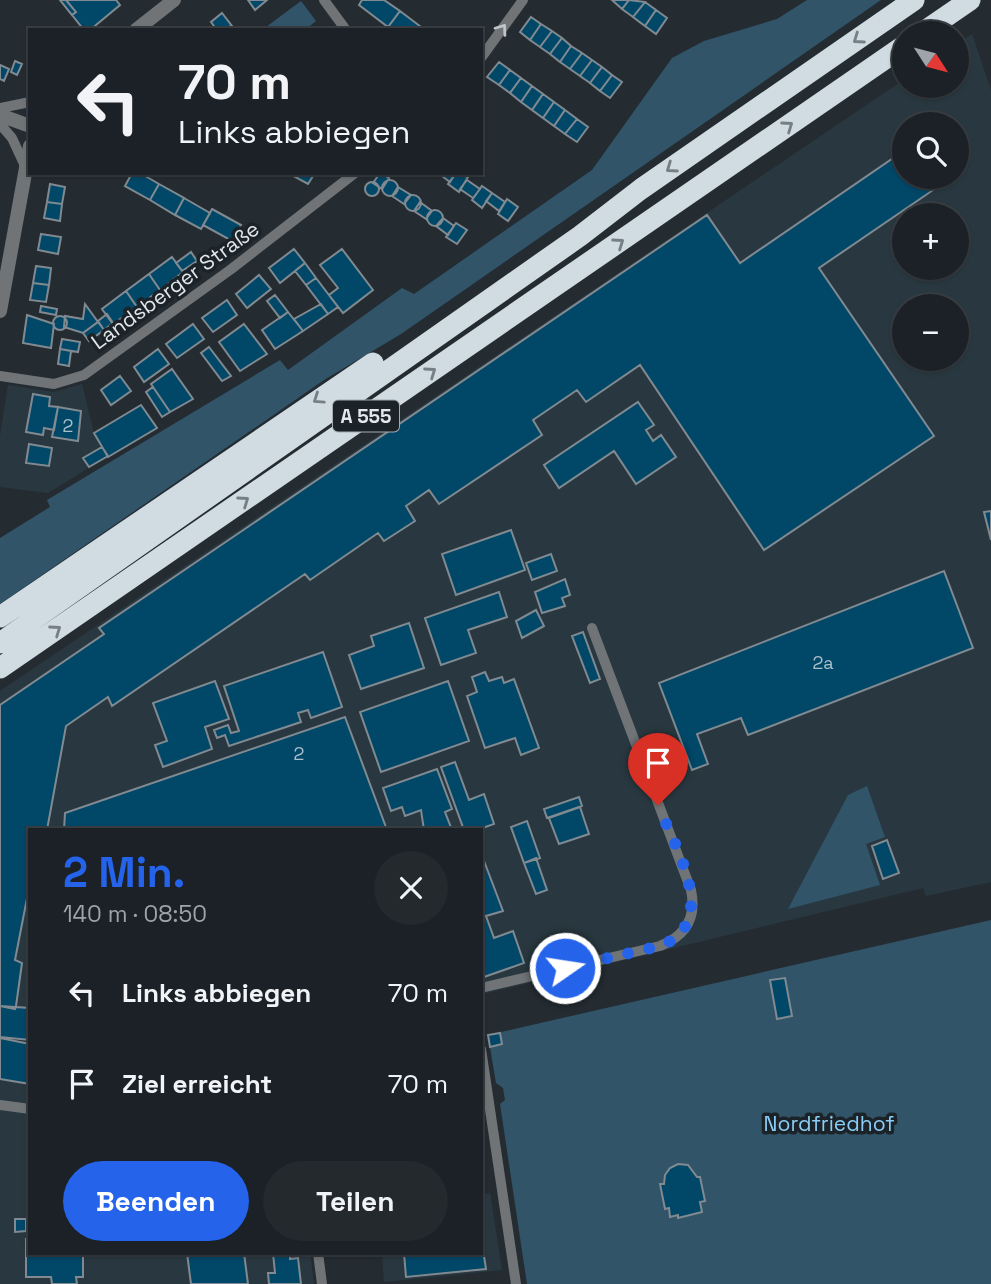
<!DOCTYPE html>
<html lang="de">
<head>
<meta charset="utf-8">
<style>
	:root { --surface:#1b2126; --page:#24292e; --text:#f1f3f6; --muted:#a0a3a7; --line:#393e43; --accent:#2563eb }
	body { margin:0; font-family:"Space Grotesk",sans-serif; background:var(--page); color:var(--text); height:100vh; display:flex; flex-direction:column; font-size:26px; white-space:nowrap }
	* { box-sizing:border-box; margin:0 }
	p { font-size:23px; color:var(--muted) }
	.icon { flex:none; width:38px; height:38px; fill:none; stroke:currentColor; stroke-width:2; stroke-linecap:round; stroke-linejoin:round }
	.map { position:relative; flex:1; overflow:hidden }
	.details { position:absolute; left:28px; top:828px; width:455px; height:427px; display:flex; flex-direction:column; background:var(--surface); border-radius:0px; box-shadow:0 2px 5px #0004,0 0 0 2px var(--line) }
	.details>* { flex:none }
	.top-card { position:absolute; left:28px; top:28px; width:455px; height:147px; border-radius:0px; box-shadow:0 2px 5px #0004,0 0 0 2px var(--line); background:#1b2126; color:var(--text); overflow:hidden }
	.needle { width:46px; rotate:126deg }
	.controls { position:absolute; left:892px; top:21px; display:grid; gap:14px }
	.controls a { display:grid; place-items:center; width:77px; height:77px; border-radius:50%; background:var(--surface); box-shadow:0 2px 5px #0004,0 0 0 2px var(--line); font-size:35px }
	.pin { position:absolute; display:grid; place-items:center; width:60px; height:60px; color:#fff; margin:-72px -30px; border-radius:50% 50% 50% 0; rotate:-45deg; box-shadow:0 0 7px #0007 }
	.pin .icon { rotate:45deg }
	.me { position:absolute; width:77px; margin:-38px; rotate:77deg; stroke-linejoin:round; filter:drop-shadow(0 0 5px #0008) }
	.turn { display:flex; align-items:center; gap:24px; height:147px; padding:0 35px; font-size:32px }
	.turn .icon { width:91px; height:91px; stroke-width:2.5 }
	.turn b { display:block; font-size:49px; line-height:60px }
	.round { display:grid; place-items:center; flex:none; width:74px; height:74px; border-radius:37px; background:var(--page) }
	.overview { display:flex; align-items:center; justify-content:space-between; height:119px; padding:0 35px }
	h1 { font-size:42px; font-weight:700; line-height:52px; color:var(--accent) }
	.cta { display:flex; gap:14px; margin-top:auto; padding:14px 35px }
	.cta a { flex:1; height:80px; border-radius:42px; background:var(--accent); color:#fff; font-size:28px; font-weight:700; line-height:80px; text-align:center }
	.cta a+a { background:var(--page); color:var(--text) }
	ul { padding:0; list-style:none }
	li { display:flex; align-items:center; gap:21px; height:91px; padding:0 35px }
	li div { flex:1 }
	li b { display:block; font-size:26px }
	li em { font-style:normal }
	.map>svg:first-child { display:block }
</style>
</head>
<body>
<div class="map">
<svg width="991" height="1284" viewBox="0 0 991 1284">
	<rect width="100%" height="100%" fill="#242c32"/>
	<path fill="#293840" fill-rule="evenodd" d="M972 34 991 90V882L926 896 923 888 483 994 484 1008H481V830H30V1253H310L314 1284H0V691L905 79V86H957V44ZM905 124H957V177H905ZM905 215H957V268H905ZM905 306H957V359H905Z
		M82 384 94 433 108 456 48 493 0 487V436L8 385 54 392Z
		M490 1193 502 1270 384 1282 382 1253H481V1195Z"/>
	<path fill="#315469" d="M807 0H881L401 334 324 380 0 604V538L50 507 47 500 280 360 288 370 402 288 414 294 592 170 672 58 704 41 777 19Z
		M301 1 316 21 305 30H262Z
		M867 786 885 837 866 844 880 885 788 909 848 795Z
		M991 920V1284H527L500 1104 505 1100 503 1088 496 1083 488 1035Z"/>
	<path fill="#004768" stroke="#808a90" stroke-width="2" d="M60 0H66L76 12 72 15Z
		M66 0H116L120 5 90 30H84L72 15 76 12Z
		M248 0H267L255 10Z
		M362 0H384L400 11 388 27 359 5Z
		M612 0H629L622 9Z
		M629 0 645 2 633 17 622 9Z
		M645 2 656 10 645 26 633 17Z
		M656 10 667 18 656 34 645 26Z
		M400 11 425 30H392L388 27Z
		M222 13 232 26 217 30 211 22Z
		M531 17 541 24 530 40 520 32Z
		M541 24 552 31 540 47 530 40Z
		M552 31 562 38 550 54 540 47Z
		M562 38 571 46 560 62 550 54Z
		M571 46 582 53 570 69 560 62Z
		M582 53 592 60 580 76 570 69Z
		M592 60 602 67 590 83 580 76Z
		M15 61 22 64 17 75 11 72Z
		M499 62 510 70 499 85 487 77Z
		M0 65 9 69 4 81 0 79Z
		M602 67 612 75 600 91 590 83Z
		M510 70 521 78 510 93 499 85Z
		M612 75 622 82 610 98 600 91Z
		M521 78 532 86 521 102 510 93Z
		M532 86 543 94 532 110 521 102Z
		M543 94 554 102 543 118 532 110Z
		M554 102 565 110 554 126 543 118Z
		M565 110 577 119 565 134 554 126Z
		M577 119 588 127 577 142 565 134Z
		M905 150V177H935L939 186 819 268 934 436 764 550 640 365 586 402 577 390 533 420 542 435 439 504 429 490 406 506 415 521 384 541 378 533 310 580 305 574 112 706 108 697 66 726 47 830H30V883L15 960 22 963 16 1006 15 1009 0 1006V705L104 634 99 628 707 215 740 263Z
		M132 173H140L159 184 150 200 125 186Z
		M288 173H315L308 184Z
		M380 173 389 178 382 189 373 183Z
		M438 173H456L450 182Z
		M456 173 468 177 459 192 448 184Z
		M382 188a8 8 0 1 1 16 0a8 8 0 1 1-16 0Z
		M467 180 480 189 473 198 460 189Z
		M365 189a7 7 0 1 1 14 0a7 7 0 1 1-14 0Z
		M50 184 65 187 62 204 47 202Z
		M159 184 184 198 175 215 150 200Z
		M482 186 492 193 482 208 472 200Z
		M398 187 411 195 404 204 392 196Z
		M492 193 505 202 499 211 486 201Z
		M405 203a8 8 0 1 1 16 0a8 8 0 1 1-16 0Z
		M184 198 210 213 201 229 175 215Z
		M507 199 518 207 508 221 498 214Z
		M47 202 62 204 60 221 44 218Z
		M420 202 432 211 426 219 414 211Z
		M212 209 241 225 232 241 203 225Z
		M427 218a8 8 0 1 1 16 0a8 8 0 1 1-16 0Z
		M443 218 454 226 448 235 436 226Z
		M456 223 467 230 457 244 446 237Z
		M41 234 61 237 58 254 38 250Z
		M294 249 305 263 280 283 269 268Z
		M342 249 373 290 343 313 329 295 338 288 320 265Z
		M191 252 197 261 182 271 176 263Z
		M172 257 183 272 160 290 149 274Z
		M305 263 316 278 306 285 295 271Z
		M36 266 51 268 49 285 33 283Z
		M149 274 160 290 137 307 126 291Z
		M259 275 271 289 247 308 236 294Z
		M316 278 338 307 328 314 306 285Z
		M33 283 49 285 46 302 30 300Z
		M126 291 137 307 113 324 102 309Z
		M275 295 288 312 280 318 267 301Z
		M227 300 237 315 213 332 202 318Z
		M85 304 98 322 83 333 64 327 65 316 83 319Z
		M321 304 328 314 303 331 294 319Z
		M41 306 57 309 56 315 40 312Z
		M288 312 303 331 275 349 262 330Z
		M107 314 113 323 104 330 98 321Z
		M27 315 54 324 51 348 23 343Z
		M53 323a7 7 0 1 1 14 0a7 7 0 1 1-14 0Z
		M98 322 104 330 89 341 83 333Z
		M193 324 204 339 177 358 166 344Z
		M244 324 267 354 240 371 219 342Z
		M62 339 80 342 78 352 60 349Z
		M209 347 231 376 222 381 201 353Z
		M60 349 71 351 69 366 58 364Z
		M158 349 169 364 144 382 134 367Z
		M172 369 193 399 170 412 151 384Z
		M120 376 131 391 111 405 101 390Z
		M153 387 170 412 162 417 146 392Z
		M33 394 50 397 49 406 58 407 54 430 44 428 43 435 26 432Z
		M638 402 654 425 646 430 653 441 661 435 676 457 636 484 614 451 559 488 544 465Z
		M141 405 157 428 108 457 94 433Z
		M58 407 81 411 78 441 52 437Z
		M29 444 52 448 49 466 26 463Z
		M102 447 108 456 89 467 83 458Z
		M991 511V540L984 512Z
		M511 530 525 570 456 595 442 554Z
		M551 554 557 571 532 580 526 563Z
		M944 571 973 648 748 735 741 718 697 734 708 764 692 770 659 683Z
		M565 579 570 595 562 598 565 606 542 613 535 592Z
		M499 592 507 617 468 630 476 653 441 665 425 618Z
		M536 610 544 626 522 638 516 621Z
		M409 623 424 668 361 689 349 655 374 646 371 636Z
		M583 632 600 679 590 683 572 636Z
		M323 652 342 707 311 718 308 710 298 713 301 722 229 746 225 735 217 738 214 730 228 725 231 733 239 731 224 686Z
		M485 672 489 681 502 677 504 683 514 679 539 748 521 755 515 738 485 748 467 696 477 692 472 677Z
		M215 681 229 719 205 727 212 749 163 767 155 745 167 741 153 703Z
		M448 681 469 741 381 772 360 712Z
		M345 717 387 830H64L65 813Z
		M455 762 469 800 484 794 494 824 477 830H464L441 767Z
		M437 769 452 809 445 812 452 830H424L421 810 405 816 402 807 391 811 383 788Z
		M579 797 582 806 547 818 544 809Z
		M580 807 589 834 559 844 549 818Z
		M527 821 540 858 524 863 511 827Z
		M887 840 899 873 883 879 872 846Z
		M481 853 503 911 486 916 494 938 513 931 524 963 481 978Z
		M536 858 547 890 536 894 524 863Z
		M785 978 792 1016 777 1019 770 980Z
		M0 1006 30 1008V1040L0 1037Z
		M500 1033 502 1044 490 1047 488 1035Z
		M0 1038 30 1044V1084L0 1079Z
		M678 1164 688 1165 697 1177H700L705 1201 700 1202 702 1212 678 1218V1215L670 1217 669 1208 665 1209 660 1184H664L665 1175 670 1168Z
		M15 1219H26V1231L15 1232Z
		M26 1239H30V1253H83V1277H76L77 1284H52L51 1277H26Z
		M482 1243 486 1269 406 1277 404 1253H481Z
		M187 1253H244L248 1284H191Z
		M273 1253H290V1259L298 1258 301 1284H269L268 1273H275Z"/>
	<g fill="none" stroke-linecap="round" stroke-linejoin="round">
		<path stroke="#707477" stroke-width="10" d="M324 0 346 30
			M481 58 523 0
			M0 108 30 102
			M0 124 12 138 25 166
			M0 376 54 384 84 375 230 270 355 173
			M481 988 660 946C685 936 697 918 691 890L592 628
			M481 1049 516 1284
			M0 1105 30 1109
			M318 1253 322 1284"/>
		<path stroke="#707477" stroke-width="14" d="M136 30 174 0
			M0 115 30 126
			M0 311 30 146"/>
		<path stroke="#d0dbe2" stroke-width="21" d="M922 33 970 0
			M0 617 373 363
			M0 643 580 236 641 189 914 0
			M0 668 905 45"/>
	</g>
	<defs><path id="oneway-chevron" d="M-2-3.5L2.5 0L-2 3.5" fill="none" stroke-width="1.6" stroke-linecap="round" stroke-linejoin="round" transform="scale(1.75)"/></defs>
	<use stroke="#bfc4c8" href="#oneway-chevron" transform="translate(502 29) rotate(-54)"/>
	<g stroke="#767f85">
		<use href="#oneway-chevron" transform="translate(858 39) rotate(145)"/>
		<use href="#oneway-chevron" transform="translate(788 126) rotate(-35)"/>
		<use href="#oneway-chevron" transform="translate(671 168) rotate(145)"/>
		<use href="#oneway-chevron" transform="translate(619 243) rotate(-35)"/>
		<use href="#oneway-chevron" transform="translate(431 372) rotate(-35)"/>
		<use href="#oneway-chevron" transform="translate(318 399) rotate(146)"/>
		<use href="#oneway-chevron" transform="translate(244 501) rotate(-35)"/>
		<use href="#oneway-chevron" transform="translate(56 630) rotate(-35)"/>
	</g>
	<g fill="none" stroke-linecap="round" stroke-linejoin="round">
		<path stroke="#2563eb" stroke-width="12" stroke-dasharray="0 21.6" d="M565 968 660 946C722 922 675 848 658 805"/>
	</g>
	<g text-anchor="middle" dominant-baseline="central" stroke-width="7" stroke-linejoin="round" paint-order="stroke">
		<g font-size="18" fill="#a9bfca">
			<text x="68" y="425">2</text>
			<text x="823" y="662">2a</text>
			<text x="299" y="753">2</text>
		</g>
		<rect fill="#1b2328" stroke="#a6acb0" stroke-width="2" x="333" y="400.5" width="66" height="31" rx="5"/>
		<g font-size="19" font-weight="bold" fill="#e1e7ea">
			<text x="366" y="416">A 555</text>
		</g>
		<g font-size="21" fill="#e1e7ea" stroke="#1b2328">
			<text transform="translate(175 285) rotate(-36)">Landsberger Straße</text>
		</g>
		<g font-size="21" fill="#8acef8" stroke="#1b2328">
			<text x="829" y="1123">Nordfriedhof</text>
		</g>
	</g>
</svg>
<div class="controls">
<a><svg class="needle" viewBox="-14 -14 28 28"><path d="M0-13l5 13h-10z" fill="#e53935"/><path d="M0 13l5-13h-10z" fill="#a0a3a7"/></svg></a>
<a><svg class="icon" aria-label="search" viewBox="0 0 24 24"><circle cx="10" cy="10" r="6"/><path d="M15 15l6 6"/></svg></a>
<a>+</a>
<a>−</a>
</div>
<div class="pin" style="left:658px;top:805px;background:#d93025"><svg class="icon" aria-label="arrive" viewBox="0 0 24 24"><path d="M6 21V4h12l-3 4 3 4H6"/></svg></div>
<svg class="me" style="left:565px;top:968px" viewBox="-20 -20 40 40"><circle r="17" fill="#2563eb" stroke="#fff" stroke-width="3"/><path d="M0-11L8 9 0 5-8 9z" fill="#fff"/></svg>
<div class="top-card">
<div class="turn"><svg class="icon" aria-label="left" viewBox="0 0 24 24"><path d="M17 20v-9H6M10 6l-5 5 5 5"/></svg><div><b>70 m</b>Links abbiegen</div></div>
</div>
<section class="details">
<div class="overview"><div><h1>2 Min.</h1><p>140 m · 08:50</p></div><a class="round"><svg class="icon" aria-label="close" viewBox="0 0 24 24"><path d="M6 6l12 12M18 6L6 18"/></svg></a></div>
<ul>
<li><svg class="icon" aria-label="left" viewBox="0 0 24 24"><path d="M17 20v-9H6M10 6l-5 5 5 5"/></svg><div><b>Links abbiegen</b></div><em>70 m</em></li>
<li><svg class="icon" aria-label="arrive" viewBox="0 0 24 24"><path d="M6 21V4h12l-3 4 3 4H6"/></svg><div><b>Ziel erreicht</b></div><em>70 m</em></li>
</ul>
<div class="cta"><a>Beenden</a><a>Teilen</a></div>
</section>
</div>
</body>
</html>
